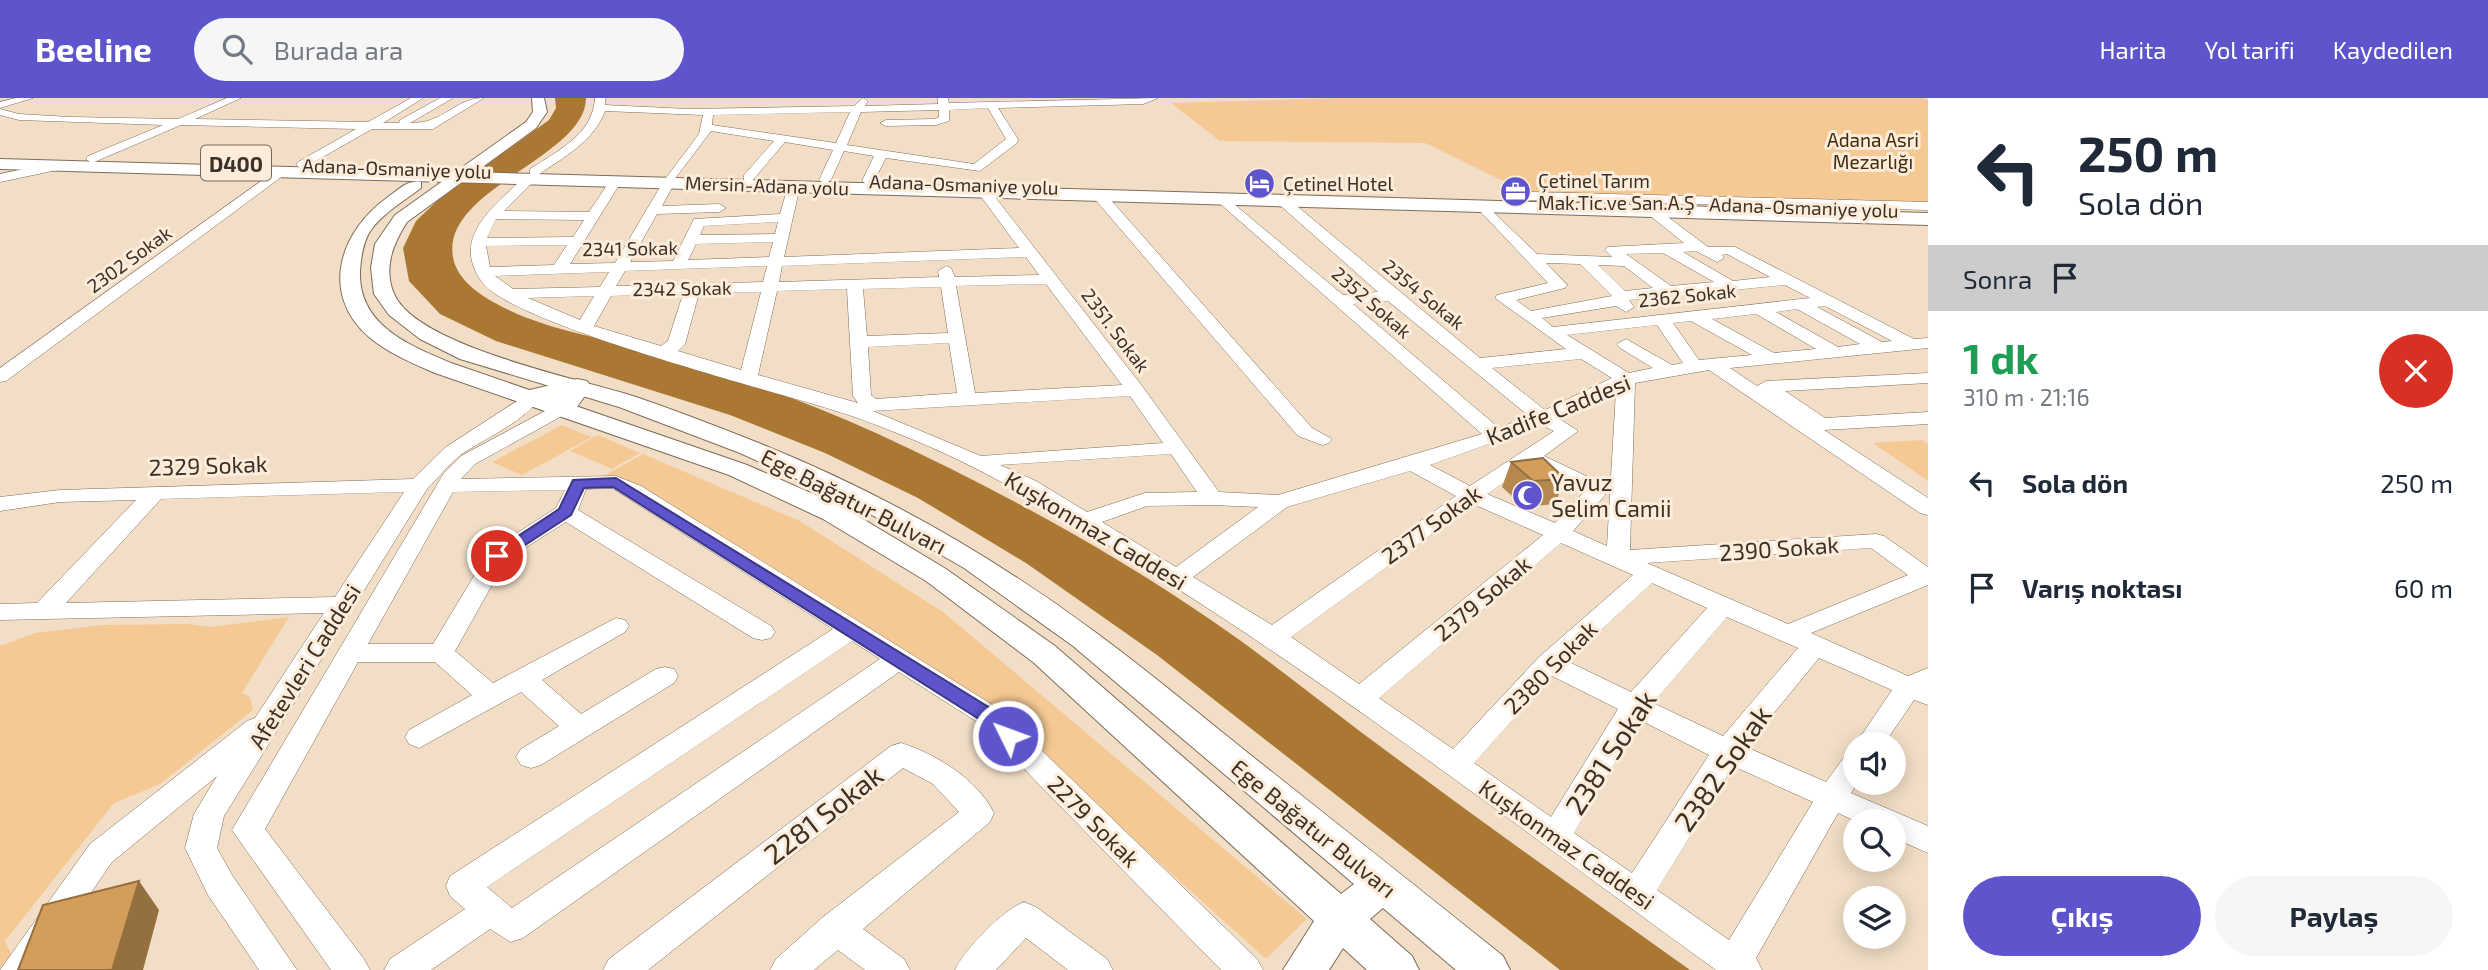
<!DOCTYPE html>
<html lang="tr">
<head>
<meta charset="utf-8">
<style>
	:root { --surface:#fff; --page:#f6f6f7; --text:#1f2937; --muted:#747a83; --accent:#5e55cd }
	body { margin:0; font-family:"Exo 2",sans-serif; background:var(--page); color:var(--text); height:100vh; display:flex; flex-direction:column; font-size:26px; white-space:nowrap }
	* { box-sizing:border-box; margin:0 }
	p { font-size:23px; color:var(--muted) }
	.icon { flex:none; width:38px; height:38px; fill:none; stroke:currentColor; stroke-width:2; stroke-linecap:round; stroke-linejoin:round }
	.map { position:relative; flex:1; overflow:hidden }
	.details { display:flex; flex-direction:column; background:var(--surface); width:560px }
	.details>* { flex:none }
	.banner { background:#fff; color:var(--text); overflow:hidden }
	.controls { position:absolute; left:1843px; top:634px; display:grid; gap:14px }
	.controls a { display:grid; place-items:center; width:63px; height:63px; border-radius:50%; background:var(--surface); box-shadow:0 4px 18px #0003; font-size:35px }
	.pin { position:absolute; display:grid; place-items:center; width:60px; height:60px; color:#fff; margin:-30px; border:4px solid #fff; border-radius:50%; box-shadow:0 2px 7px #0007 }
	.me { position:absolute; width:77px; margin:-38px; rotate:312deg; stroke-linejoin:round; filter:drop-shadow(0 0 5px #0008) }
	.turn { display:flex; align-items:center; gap:24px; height:147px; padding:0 35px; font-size:32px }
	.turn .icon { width:91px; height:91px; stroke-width:2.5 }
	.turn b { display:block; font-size:49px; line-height:60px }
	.then { display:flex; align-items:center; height:66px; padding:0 35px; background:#0003; gap:14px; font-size:26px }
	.round { display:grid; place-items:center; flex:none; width:74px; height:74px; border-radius:37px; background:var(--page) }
	.headline { display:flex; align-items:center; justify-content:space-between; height:119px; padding:0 35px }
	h1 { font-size:42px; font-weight:700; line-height:52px; color:#1e9e55 }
	.primary-button { display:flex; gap:14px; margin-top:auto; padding:14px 35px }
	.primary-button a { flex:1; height:80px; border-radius:42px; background:var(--accent); color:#fff; font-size:28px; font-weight:700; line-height:80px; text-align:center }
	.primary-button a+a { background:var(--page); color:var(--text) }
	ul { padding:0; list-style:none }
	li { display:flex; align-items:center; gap:21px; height:105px; padding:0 35px }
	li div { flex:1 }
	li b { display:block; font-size:26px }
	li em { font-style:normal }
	header { display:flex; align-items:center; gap:42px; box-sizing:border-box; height:98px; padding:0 35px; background:var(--accent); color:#fff }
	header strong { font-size:33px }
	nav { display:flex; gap:38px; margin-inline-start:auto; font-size:24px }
	.search { width:490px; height:63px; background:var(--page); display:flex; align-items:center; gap:18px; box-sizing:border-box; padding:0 24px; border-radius:38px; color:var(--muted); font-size:26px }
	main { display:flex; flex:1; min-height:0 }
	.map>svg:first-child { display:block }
</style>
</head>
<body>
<header>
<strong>Beeline</strong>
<div class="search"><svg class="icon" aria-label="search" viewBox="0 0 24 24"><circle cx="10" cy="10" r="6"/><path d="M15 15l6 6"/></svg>Burada ara</div>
<nav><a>Harita</a><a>Yol tarifi</a><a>Kaydedilen</a></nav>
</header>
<main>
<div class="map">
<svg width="1928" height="872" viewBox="0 0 1928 872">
	<rect width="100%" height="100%" fill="#f2dec6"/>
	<path fill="#f5c994" d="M1338 0H1923L1928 2V105L1526 94 1425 45 1220 43 1171 5Z
		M562 327 592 339 522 377 492 364Z
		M598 337 640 355 612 371 570 353Z
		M1922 342 1928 346V383L1873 345Z
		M643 356 800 423 943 514 1307 821 1266 861 983 606 600 380Z
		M289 519 242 595 250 599 253 612 160 686 114 705 5 843 15 864 8 872H0V548L35 535 103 527 188 526 210 529Z"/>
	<path fill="#ab7834" d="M555 0H586C586 59 441 91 453 159 456 180 479 197 497 206 542 231 599 239 648 253 725 275 803 302 876 335 991 388 1106 450 1211 522 1273 564 1331 613 1392 657 1490 730 1590 801 1690 872H1560L1157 557 1026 465 918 400 825 355 730 317 496 243 440 216 409 183 403 150 416 123 438 102 549 22 556 10Z"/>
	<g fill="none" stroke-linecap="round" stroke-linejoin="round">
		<defs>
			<path id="minor" d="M16 0H33L0 10V4Z
				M227 0H241L195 21 368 24 411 0H423L383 25H399L400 22 440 0H453L410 25C444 26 454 0 484 0L433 31H372L302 71 296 67 298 64 356 31 181 27 92 65 86 61 88 58 163 27 19 22 0 17V11L19 16 70 19 178 21Z
				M595 0H605V7L689 11 854 8 863 0 868 3 865 8 938 6V0H948L949 5 1158 0 1143 6 998 10 1018 41 1017 45 980 73 886 60 874 83 868 87 862 83 874 58 844 53 831 82 825 86 819 82 833 52 785 44 752 83H744V77L774 43 711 33 674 82 675 84 662 108 719 106 726 110 719 114 657 116 630 164 673 163 694 121 780 116 788 88 794 84 800 88 784 159 1019 150 977 93 988 90 1142 288 1219 394 1278 397 1482 336 1217 103V97L1222 96 1343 197 1378 194 1274 102 1286 99 1480 260 1566 251 1495 200 1497 197 1548 185 1478 111 1476 108 1483 104 1537 156 1612 159 1605 152 1607 149 1684 145 1644 113 1656 110 1708 149H1735L1914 241 1928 240V250L1730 270 1757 288 1766 283 1928 275V285L1785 293 1825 320 1928 314V326L1824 332 1928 400V417L1920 415 1709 272 1635 285 1630 452 1876 436 1884 438 1928 469V487L1811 535 1908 578 1928 570V607L1914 602 1884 646 1855 647 1892 592 1819 560 1746 649 1826 684 1845 658 1855 655V684H1858L1851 695 1928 728V755L1894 740V723H1855L1838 715 1756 860 1762 872H1716C1532 739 1351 600 1159 479 1079 429 1001 378 914 342 887 331 860 320 833 312 771 292 512 226 482 184 456 148 480 121 505 97 513 90 520 82 529 77L535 81 533 84 504 113 589 114 611 81H619L621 84 570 166 615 165 663 84 699 36 703 17 605 13C593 44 564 59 538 77H530V71C557 53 593 37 595 0ZM988 10 1006 41 974 66 847 47 861 14 939 12V19L935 21 886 22 880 25 886 28 936 27 949 23V12ZM850 14 836 45 712 27 713 17ZM496 121 584 122 573 139 487 140ZM778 124 775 136 700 137 704 128ZM773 144 769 159 688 162 696 146ZM567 147 554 167 490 169 486 148ZM1696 153 1717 164 1724 160 1722 157 1727 156 1770 179 1733 183 1683 154ZM1663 155 1714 184 1671 188 1626 156ZM1026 159 1039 177 955 179 951 170 946 168 938 173 939 179 779 184 782 168ZM1546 165 1580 166 1612 198 1531 213 1516 202 1565 190 1567 187ZM1598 167 1624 168 1653 190 1625 193ZM767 168 763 184 616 188 625 173ZM609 174 600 189 513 191 495 178ZM1046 186 1122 287 975 295 956 188ZM1785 187 1810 200 1553 229 1542 220 1616 208 1626 214 1634 209 1629 202ZM941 189 948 235 867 238 863 191ZM847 191 853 298 858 305 758 277 777 193ZM761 194 741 272 678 253 685 246 699 195ZM683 196 668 243 661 248 594 228 611 198ZM594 198 580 222 528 200ZM1388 203 1529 318 1499 330 1353 206ZM1825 208 1892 243 1882 244 1817 209ZM1797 211 1860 246 1838 249 1776 214ZM1756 216 1816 251 1774 255 1712 221ZM1691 223 1752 257 1699 262 1673 225ZM1657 227 1683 265 1672 267 1626 241 1617 246 1620 250 1653 270 1629 275 1567 237ZM949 245 957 295 876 301 871 297 868 249ZM1581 261 1612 280 1545 312 1492 270ZM1616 293 1607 448 1573 433 1605 397 1608 392 1605 387 1544 358 1578 333 1558 320ZM1130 298 1163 345 981 358 873 313ZM1542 327 1554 333 1470 388 1430 367ZM1171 356 1197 394 1145 395 1087 414 1036 383 1000 367ZM1530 367 1584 394 1555 425 1487 396ZM1410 373 1456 398 1272 527 1193 479 1287 409ZM1473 406 1543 437 1359 586 1291 539ZM1212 407 1258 409 1176 469 1102 424 1147 408ZM1561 445 1633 477 1539 559 1453 651 1379 600ZM1871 450 1908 477 1788 526 1647 465ZM1652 485 1707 510 1631 594 1567 563ZM1727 519 1798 550 1723 638 1653 605ZM1552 578 1618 611 1551 719 1474 665ZM1640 622 1709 657 1632 775 1574 735ZM1733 668 1813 704 1729 842 1657 792Z
				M58 64 62 65V71L0 84V76Z
				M278 71 288 74 6 283 0 284V270Z
				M1093 93H1103L1312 330 1332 341 1329 345 1322 347 1298 338 1093 99Z
				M1530 94 1928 104V112L1531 102 1520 105 1513 101Z
				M531 294 538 296 540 300C522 325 489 338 463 355 450 365 439 379 427 391L224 718 217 750 232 777 297 872H259L208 797 185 750 194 716 217 678 112 764 38 872H0L90 746 247 623 255 620 324 515 0 522V506L37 505 136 402 60 404 0 413V399L60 392 413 381 446 349ZM404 394 335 499 66 505 161 401Z
				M562 304 569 306 572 310 569 314 475 366 461 381 616 378 641 388 999 611 1257 861 1263 872H1221L979 625 899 574 523 840 511 844 490 831 431 872H384L390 861 465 811 450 798 446 788 450 778 833 531 612 390 586 391 578 412 771 528 775 534 771 540 762 542 753 540 566 424 506 462 455 553 493 585 616 520 625 522 629 528 625 534 542 582 581 616 656 571 665 569 674 571 678 578 674 585 541 667 531 670 521 667 516 659 521 651 559 628 521 594 419 650 409 646 405 639 409 632 472 597 435 564H358L265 731 364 861 370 872H331L232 732 444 375 461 358ZM565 392 556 410 489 453 433 546H368L453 394ZM852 543 880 561 512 810 487 789Z
				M901 645C936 656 977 681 994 715L990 724 863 831 904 861 910 872H865L838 852 814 872H770L776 861 823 819 959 714 933 686 903 670 648 872H603L609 861 891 648Z
				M1024 804 1036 809 1107 861 1113 872H1068L1026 840 996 872H955C965 851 1003 812 1024 804Z"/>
			<path id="major" d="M532 0H544L547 14 536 30 407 124C393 146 383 170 394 196 416 248 580 281 633 298 674 312 716 328 756 344 877 392 991 457 1095 534 1147 572 1197 614 1248 655 1333 722 1418 790 1503 858L1510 872H1456L1383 810 1370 821 1412 858 1419 872H1367L1343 850 1329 872H1283L1314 823 1033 564 926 483 823 421 729 377 435 275C412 265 388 255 369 239 319 195 340 133 388 99 398 92 408 81 421 84V90C404 103 383 115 371 132 363 143 361 160 360 173 358 227 408 247 451 265L747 367 843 409 946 471 1055 548 1341 796 1354 786 1073 548 964 470 858 409 740 355 619 309 460 261 420 241 389 217 374 196 371 170 375 146 395 117 526 24 533 14Z"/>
			<path id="highway" d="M0 61 1928 115V127L0 71Z
				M577 281 587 283 591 289 572 316 562 318 552 316 548 310 553 303 531 308 521 306 517 300 521 294Z"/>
		</defs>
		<use href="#minor" stroke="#7f6d58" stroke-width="1"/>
		<use href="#major" stroke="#7f6d58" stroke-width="2"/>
		<use href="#highway" stroke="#7f6d58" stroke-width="2"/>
		<use href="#minor" fill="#fff" fill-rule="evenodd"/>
		<use href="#major" fill="#fff" fill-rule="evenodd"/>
		<use href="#highway" fill="#fff" fill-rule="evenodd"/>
	</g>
	<path fill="#b5884d" d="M1511 364 1565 381 1555 406 1524 409 1502 389Z"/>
	<path fill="#946f3f" d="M139 783 159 812 143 872H112Z"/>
	<path fill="#d39e5a" stroke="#946f3f" stroke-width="2" d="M1543 360 1565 381 1533 383 1511 364Z
		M139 783 112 872H18L43 807Z"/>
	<path fill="#5e55cd" stroke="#3d3785" stroke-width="2" d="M616 380 995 613 1018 638 1015 643H1001L982 623 613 389 584 390 571 417 502 462 497 463 488 458 559 411 573 382Z"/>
	<defs>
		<symbol id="hotel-disc" viewBox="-11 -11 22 22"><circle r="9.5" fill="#5e55cd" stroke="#fcecd9"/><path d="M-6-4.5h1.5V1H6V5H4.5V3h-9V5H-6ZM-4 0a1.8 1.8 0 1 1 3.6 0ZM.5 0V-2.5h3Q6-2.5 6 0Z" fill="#fff"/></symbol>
		<symbol id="office-disc" viewBox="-11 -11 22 22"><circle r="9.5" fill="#5e55cd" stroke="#fcecd9"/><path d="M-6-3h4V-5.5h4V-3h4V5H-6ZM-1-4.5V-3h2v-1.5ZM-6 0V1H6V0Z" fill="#fff"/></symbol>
		<symbol id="mosque-disc" viewBox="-11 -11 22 22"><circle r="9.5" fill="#5e55cd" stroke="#fcecd9"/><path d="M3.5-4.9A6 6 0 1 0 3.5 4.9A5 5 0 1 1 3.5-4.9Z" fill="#fff"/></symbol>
	</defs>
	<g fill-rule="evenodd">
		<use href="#hotel-disc" x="1242" y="68" width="35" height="35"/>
		<use href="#office-disc" x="1498" y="76" width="35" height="35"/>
		<use href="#mosque-disc" x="1510" y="380" width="35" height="35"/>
	</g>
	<g text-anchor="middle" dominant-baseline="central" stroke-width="6" stroke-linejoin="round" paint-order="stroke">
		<g font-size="19" fill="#412b0d" stroke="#fcecd9">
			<text x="1873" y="41">Adana Asri<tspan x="1873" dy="22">Mezarlığı</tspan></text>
		</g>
		<g font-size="19" fill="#3a3229" stroke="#fcecd9">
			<text transform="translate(397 70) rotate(2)">Adana-Osmaniye yolu</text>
			<text transform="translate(964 86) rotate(2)">Adana-Osmaniye yolu</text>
			<text transform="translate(767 87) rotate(2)">Mersin-Adana yolu</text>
			<text transform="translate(1804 109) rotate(2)">Adana-Osmaniye yolu</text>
			<text transform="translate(630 150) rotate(-1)">2341 Sokak</text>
			<text transform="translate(129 161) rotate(-36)">2302 Sokak</text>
			<text transform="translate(682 190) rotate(-1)">2342 Sokak</text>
			<text transform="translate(1424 196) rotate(39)">2354 Sokak</text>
			<text transform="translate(1687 197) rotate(-6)">2362 Sokak</text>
			<text transform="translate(1372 204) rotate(41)">2352 Sokak</text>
			<text transform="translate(1116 232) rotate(53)">2351. Sokak</text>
		</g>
		<g font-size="19" fill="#3a3229" stroke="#fcecd9" text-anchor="start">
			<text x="1538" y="82">Çetinel Tarım<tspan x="1538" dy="22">Mak.Tic.ve San.A.Ş</tspan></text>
			<text x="1283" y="85">Çetinel Hotel</text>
		</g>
		<rect fill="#fcecd9" stroke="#746a5e" stroke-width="2" x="201" y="47.5" width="70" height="35" rx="5"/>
		<g font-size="21" font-weight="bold" fill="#3a3229">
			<text x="236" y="65">D400</text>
		</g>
		<g font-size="23" fill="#3a3229" stroke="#fcecd9">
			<text transform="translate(1558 311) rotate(-22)">Kadife Caddesi</text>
			<text transform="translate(208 367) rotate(-2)">2329 Sokak</text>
			<text transform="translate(854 403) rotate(27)">Ege Bağatur Bulvarı</text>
			<text transform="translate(1431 426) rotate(-36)">2377 Sokak</text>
			<text transform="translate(1096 432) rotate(31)">Kuşkonmaz Caddesi</text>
			<text transform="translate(1779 450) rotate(-4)">2390 Sokak</text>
			<text transform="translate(1482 500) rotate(-40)">2379 Sokak</text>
			<text transform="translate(304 568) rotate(-58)">Afetevleri Caddesi</text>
			<text transform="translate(1550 569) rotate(-45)">2380 Sokak</text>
			<text transform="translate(1094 723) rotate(45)">2279 Sokak</text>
			<text transform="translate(1314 730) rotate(39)">Ege Bağatur Bulvarı</text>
			<text transform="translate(1567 746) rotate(35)">Kuşkonmaz Caddesi</text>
		</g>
		<g font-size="23" fill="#3a3229" stroke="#fcecd9" text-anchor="start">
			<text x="1551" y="384">Yavuz<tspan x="1551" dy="26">Selim Camii</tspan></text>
		</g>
		<g font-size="28" fill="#3a3229" stroke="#fcecd9">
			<text transform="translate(1610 654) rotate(-57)">2381 Sokak</text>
			<text transform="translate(1722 670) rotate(-55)">2382 Sokak</text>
			<text transform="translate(823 716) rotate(-38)">2281 Sokak</text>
		</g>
	</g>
</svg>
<div class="controls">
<a><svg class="icon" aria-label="sound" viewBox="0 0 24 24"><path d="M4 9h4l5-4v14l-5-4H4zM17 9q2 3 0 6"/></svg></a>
<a><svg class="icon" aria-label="search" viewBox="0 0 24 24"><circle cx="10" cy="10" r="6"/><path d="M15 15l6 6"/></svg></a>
<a><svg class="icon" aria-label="layers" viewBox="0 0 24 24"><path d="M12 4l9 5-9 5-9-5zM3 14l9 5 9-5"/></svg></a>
</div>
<div class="pin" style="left:497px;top:458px;background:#d93025"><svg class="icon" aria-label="arrive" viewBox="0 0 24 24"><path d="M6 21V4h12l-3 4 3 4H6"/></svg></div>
<svg class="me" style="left:1008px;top:638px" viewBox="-20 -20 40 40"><circle r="17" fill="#5e55cd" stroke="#fff" stroke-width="3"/><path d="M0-11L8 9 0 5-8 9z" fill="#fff"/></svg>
</div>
<section class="details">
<div class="banner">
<div class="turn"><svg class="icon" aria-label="left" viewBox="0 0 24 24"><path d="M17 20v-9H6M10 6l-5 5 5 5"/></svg><div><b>250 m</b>Sola dön</div></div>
<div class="then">Sonra<svg class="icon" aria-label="arrive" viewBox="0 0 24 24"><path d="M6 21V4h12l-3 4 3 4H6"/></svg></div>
</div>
<div class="headline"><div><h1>1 dk</h1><p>310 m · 21:16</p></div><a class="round" style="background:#d93025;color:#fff"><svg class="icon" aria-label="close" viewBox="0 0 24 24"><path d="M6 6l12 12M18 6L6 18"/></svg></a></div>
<ul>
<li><svg class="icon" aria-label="left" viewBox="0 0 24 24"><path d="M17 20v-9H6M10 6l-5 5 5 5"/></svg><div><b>Sola dön</b></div><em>250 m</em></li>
<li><svg class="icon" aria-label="arrive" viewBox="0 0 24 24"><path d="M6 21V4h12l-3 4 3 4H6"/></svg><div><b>Varış noktası</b></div><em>60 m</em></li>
</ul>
<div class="primary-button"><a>Çıkış</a><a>Paylaş</a></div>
</section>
</main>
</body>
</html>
